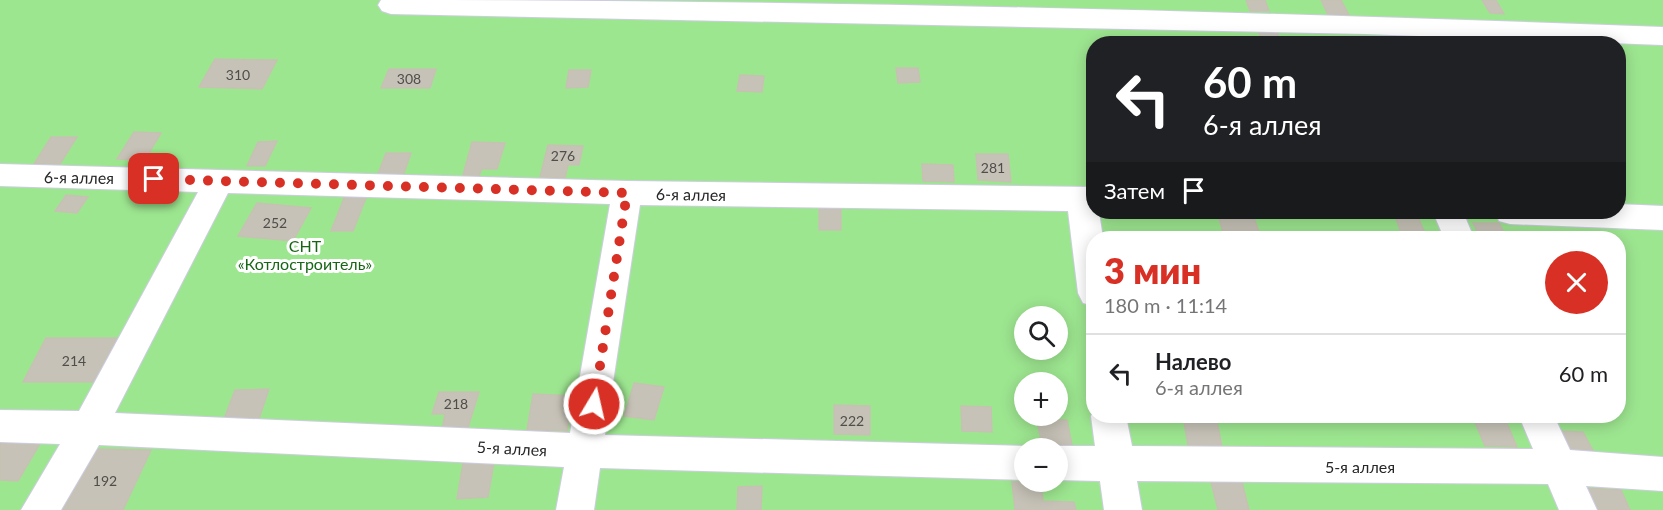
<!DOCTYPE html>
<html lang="ru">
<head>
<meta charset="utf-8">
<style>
	:root { --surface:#fff; --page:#f2f2f2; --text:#202124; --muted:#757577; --line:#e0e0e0; --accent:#d93025 }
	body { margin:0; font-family:Lato,sans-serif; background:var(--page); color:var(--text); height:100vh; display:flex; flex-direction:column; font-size:22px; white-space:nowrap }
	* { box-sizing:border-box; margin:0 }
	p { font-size:20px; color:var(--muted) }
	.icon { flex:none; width:33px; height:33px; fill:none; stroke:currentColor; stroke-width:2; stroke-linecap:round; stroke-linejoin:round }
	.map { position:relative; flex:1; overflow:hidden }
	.drawer { position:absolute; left:1086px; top:231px; width:540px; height:192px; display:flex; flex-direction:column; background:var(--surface); border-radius:24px; box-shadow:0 3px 15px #0003 }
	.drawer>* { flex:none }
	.banner { position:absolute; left:1086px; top:36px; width:540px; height:183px; border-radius:24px; box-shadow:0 3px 15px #0003; background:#202124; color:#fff; overflow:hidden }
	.buttons { position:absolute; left:1014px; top:306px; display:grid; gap:12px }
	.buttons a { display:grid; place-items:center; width:54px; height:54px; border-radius:50%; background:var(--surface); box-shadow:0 3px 15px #0003; font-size:30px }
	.pin { position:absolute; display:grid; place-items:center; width:51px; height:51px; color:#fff; margin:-26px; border-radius:12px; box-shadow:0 3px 9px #0006 }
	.me { position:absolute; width:66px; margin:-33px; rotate:9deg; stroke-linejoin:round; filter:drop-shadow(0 0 4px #0008) }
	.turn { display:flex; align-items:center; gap:21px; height:126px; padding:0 18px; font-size:27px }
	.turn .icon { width:78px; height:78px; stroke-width:2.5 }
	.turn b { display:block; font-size:42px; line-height:51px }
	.then { display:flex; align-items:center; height:57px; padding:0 18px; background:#0003; gap:12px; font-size:22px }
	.round { display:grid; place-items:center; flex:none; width:63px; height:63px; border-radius:32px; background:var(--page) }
	.head { display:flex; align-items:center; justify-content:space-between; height:102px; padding:0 18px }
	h1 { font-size:36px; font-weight:800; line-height:45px; color:var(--accent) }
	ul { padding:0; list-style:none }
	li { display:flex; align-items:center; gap:18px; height:78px; padding:0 18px; border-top:2px solid var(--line) }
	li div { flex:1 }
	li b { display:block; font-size:22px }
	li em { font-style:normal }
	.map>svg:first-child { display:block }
</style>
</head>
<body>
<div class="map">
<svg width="1663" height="510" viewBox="0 0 1663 510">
	<rect width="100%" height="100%" fill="#ebe6d7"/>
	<path fill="#9de690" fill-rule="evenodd" d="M0 0H1663V510H0ZM1094 44H1618V212H1094ZM1094 238H1618V416H1094ZM1024 316H1058V350H1024ZM1024 382H1058V416H1024ZM1024 448H1058V482H1024Z"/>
	<path fill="#c6c2b7" stroke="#c6c2b1" stroke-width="1.5" d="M1246 0H1265L1269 11H1250Z
		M1321 0H1341L1349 15H1328Z
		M1482 0H1496L1504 14 1490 13Z
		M1257 26 1275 27 1280 40 1261 39Z
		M1424 30 1448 31 1455 44H1430Z
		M215 59 277 60 262 89 199 87Z
		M896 68H918L920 82 898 83Z
		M389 69H436L430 88H381Z
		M569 70H591L588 87 566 88Z
		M740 75 764 76 762 92 737 91Z
		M134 132 161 133 145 160 117 159Z
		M51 137H77L60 164H34Z
		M277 141 265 166H247L258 142Z
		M472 142 505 143 497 169H482L479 176 463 175Z
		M548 145 583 146 579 165H568L565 178 540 177Z
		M386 153H411L402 179H376Z
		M976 154H1008L1011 182 978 180Z
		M922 164 953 165 954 182 923 181Z
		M346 193H368L353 231H331Z
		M66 195 88 197 77 213 55 211Z
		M257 203 311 208 293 241 238 236Z
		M819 205H841V230H819Z
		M1217 212H1252L1259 232H1223Z
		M1395 216 1418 217 1427 238H1403Z
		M1473 223H1499L1507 238H1481Z
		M46 338H123L102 382H23Z
		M634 383 664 387 654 420 624 416Z
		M269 389 259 419H224L235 390Z
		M439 392H479L467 431 442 430 445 414H432Z
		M533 394 574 396 567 431 527 430Z
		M834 405 870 406V435L834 434Z
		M961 406 991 407 992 432 962 431Z
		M1183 416H1216L1222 447 1188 445Z
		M1037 420H1067L1072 445 1042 446Z
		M1474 420 1506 421 1517 447 1485 446Z
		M1558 431 1583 432 1598 460 1572 459Z
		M0 441 41 442 18 481 0 480Z
		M90 449 151 450 123 510H59Z
		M494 462 488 497 457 499 463 463Z
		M1012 482H1041L1043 501 1074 502 1076 510H1015Z
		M1211 482H1242L1249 510H1218Z
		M762 486 761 510H737L738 487Z
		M1584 488 1621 490 1630 510H1593Z"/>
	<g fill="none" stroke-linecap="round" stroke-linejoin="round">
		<defs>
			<path id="minor" d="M381 0C809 0 1236 11 1663 27V45L1365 34 391 14 382 11 378 5Z
				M0 164 627 181 1094 187V212H1099L1103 238H1094V306L1083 303 1078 293 1068 211 640 205 605 435 1024 446 1031 448H1024V480L600 468 594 510H556L564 467 99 445 61 510H21L60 444 0 442V410L79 411 198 192 0 186ZM228 193 610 204 570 433 115 413Z
				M1618 204 1663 206V230L1510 224 1499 221 1495 212H1618Z
				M1433 212H1463L1474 238H1444Z
				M1094 411V416H1126L1132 446 1533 449 1519 416H1554L1570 450 1663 457V491L1586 486 1597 510H1559L1548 484 1137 481 1142 510H1104L1100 481 1058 480V448H1051L1058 446H1095L1091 416Z"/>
		</defs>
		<use href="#minor" stroke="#cdcde2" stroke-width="2"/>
		<use href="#minor" fill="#fff" fill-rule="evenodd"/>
	</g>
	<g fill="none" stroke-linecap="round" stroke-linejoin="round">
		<path stroke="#d93025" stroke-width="10" stroke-dasharray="0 18" d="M154 179 627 193 594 404"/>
	</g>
	<g text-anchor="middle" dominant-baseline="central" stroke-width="6" stroke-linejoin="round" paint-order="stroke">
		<g font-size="14" fill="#4f4e4b">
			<text x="238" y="74">310</text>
			<text x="409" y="78">308</text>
			<text x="563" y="155">276</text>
			<text x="993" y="167">281</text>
			<text x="275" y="222">252</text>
			<text x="74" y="360">214</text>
			<text x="456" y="403">218</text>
			<text x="852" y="420">222</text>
			<text x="105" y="480">192</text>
		</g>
		<g font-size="16" fill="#272727" stroke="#fff">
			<text transform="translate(79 177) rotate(1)">6-я аллея</text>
			<text transform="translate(691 194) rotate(1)">6-я аллея</text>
			<text transform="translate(512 448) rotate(3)">5-я аллея</text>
			<text x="1360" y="466">5-я аллея</text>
		</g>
		<g font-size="16" fill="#176615" stroke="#fff">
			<text x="305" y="245">СНТ<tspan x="305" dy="18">«Котлостроитель»</tspan></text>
		</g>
	</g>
</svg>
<div class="buttons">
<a><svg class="icon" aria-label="search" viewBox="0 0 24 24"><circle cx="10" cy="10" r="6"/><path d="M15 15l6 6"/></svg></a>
<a>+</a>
<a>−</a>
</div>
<div class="pin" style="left:154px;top:179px;background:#d93025"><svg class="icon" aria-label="arrive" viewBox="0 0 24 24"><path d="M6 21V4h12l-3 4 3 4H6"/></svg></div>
<svg class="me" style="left:594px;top:404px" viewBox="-20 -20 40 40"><circle r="17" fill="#d93025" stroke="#fff" stroke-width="3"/><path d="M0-11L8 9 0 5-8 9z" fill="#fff"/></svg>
<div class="banner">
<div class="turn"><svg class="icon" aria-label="left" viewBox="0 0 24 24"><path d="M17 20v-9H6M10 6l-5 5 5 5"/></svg><div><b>60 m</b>6-я аллея</div></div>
<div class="then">Затем<svg class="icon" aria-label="arrive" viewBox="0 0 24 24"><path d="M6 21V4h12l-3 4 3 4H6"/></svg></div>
</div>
<section class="drawer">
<div class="head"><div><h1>3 мин</h1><p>180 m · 11:14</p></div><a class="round" style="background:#d93025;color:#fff"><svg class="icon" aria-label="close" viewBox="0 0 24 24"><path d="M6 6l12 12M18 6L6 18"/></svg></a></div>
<ul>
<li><svg class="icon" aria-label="left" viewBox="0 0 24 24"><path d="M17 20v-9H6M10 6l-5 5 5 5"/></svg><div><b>Налево</b><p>6-я аллея</p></div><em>60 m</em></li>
</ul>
</section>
</div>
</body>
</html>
